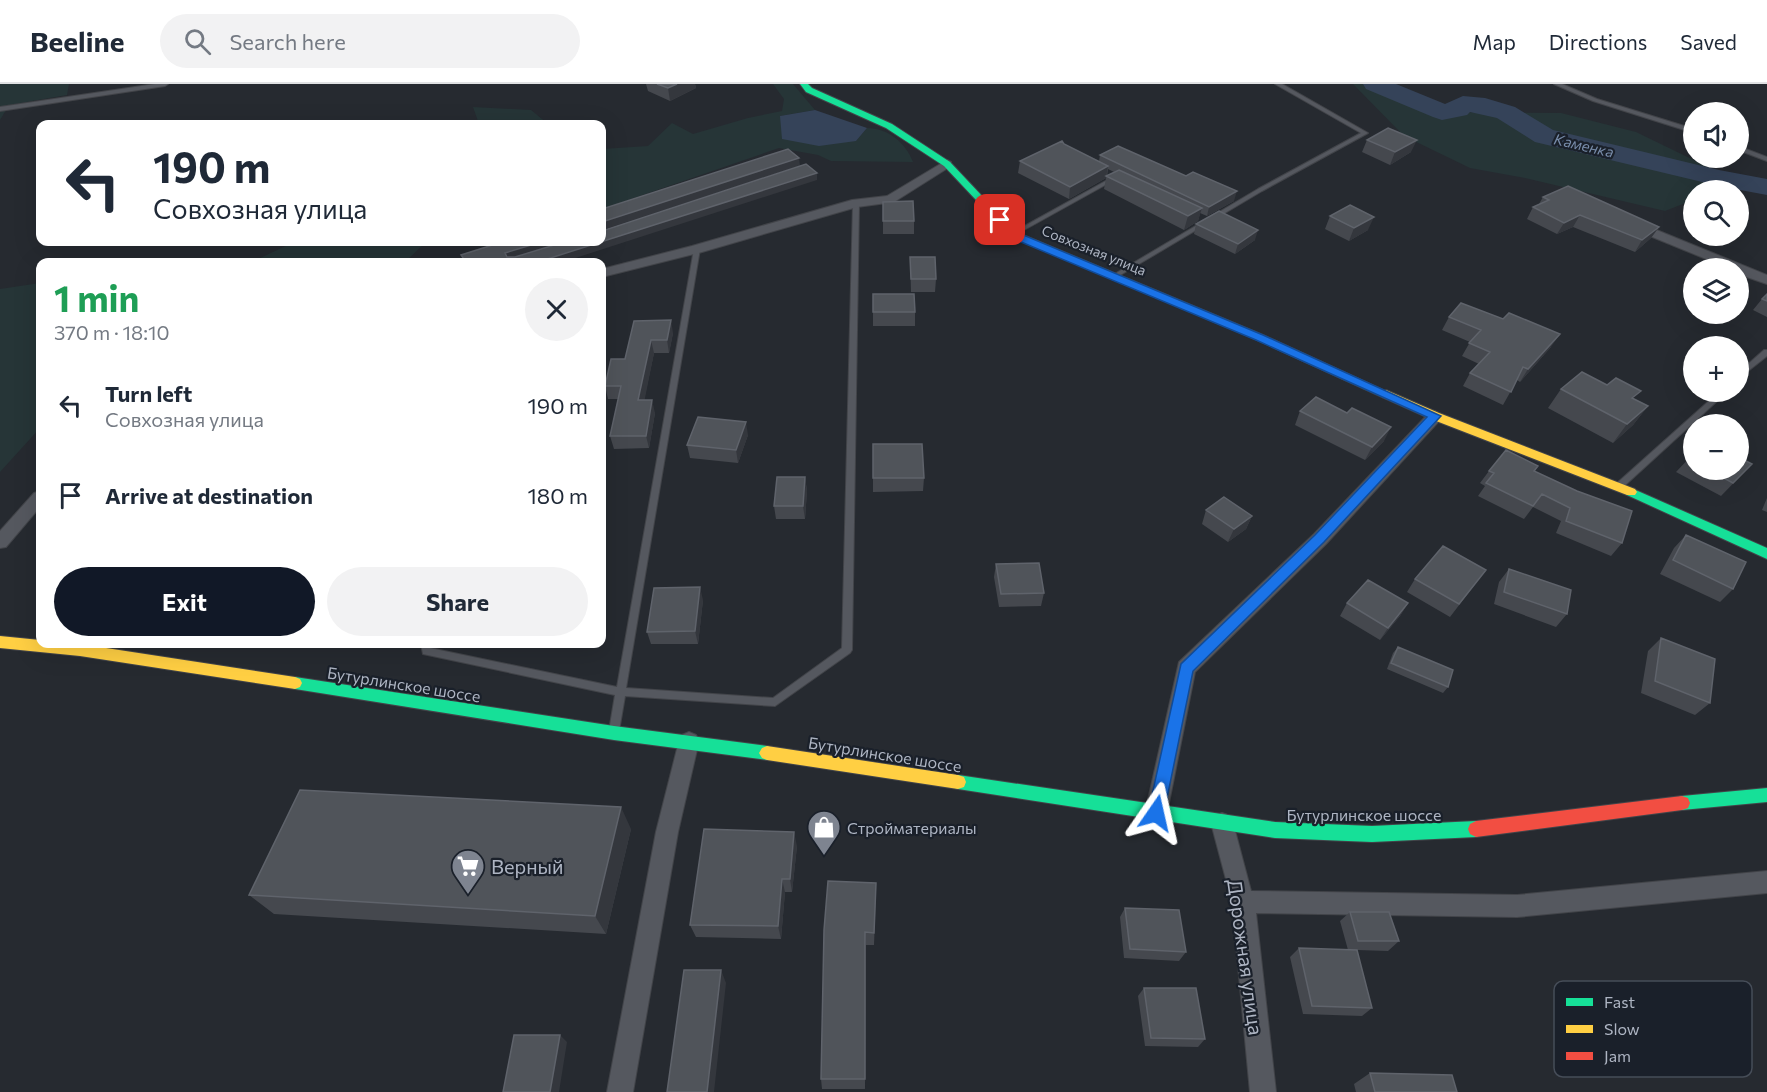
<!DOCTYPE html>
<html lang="en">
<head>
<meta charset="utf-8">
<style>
	:root { --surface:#fff; --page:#f2f2f3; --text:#1f2937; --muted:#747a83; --line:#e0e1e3; --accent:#111827 }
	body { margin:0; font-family:Commissioner,sans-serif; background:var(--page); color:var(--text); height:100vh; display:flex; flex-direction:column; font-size:22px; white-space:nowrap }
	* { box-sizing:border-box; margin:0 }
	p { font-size:20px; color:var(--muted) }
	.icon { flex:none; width:33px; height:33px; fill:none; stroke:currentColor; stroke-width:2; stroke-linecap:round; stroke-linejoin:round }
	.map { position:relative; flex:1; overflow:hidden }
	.panel { position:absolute; left:36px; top:174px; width:570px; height:390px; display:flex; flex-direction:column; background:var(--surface); border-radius:12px; box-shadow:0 6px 24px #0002 }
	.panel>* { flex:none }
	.guide { position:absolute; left:36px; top:36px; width:570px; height:126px; border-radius:12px; box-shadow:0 6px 24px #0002; background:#fff; color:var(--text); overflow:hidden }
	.tools { position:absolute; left:1683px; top:18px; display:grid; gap:12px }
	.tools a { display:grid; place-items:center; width:66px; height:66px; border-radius:50%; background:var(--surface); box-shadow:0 6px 24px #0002; font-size:30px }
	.pin { position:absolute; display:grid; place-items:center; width:51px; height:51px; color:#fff; margin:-26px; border-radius:12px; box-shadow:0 3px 9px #0006 }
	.me { position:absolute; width:66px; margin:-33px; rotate:11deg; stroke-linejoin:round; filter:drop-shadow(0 0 4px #0008) }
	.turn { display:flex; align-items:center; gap:21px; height:126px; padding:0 18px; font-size:27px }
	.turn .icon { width:78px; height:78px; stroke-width:2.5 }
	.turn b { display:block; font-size:42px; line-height:51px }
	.round { display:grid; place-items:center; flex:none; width:63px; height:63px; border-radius:32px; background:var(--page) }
	.headline { display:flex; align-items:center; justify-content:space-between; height:102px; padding:0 18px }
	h1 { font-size:36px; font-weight:700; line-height:45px; color:#1e9e55 }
	.button { display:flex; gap:12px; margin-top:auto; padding:12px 18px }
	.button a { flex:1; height:69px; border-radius:36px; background:var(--accent); color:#fff; font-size:24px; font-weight:700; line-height:69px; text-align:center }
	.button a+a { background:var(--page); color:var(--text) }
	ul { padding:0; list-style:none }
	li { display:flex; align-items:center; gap:18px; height:90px; padding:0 18px }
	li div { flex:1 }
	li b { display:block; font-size:22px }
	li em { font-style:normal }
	header { display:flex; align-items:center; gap:36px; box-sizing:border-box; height:84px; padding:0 30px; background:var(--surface); border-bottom:2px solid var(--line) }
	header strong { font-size:28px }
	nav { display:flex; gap:33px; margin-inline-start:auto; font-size:21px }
	.search { width:420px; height:54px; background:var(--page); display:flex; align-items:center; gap:15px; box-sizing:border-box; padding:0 21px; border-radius:33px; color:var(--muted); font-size:22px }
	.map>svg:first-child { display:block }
</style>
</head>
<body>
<header>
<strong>Beeline</strong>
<div class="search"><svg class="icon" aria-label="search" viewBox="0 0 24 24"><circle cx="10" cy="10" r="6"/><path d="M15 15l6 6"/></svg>Search here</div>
<nav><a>Map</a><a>Directions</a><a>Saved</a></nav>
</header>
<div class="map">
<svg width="1767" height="1008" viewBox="0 0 1767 1008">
	<rect width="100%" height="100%" fill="#262a30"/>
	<path fill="#263537" d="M0 0H69L67 11 9 21 0 36Z
		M773 0H793L815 26 780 32 856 57 867 44C888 44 906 59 913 78L831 77 818 71 779 64 602 125V65L648 62 672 39 693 50 748 34 782 27 784 15Z
		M1353 0H1375L1442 28 1561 29 1636 48 1739 98 1716 106H1694L1693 116 1665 127 1525 94 1470 84 1404 52Z
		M473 23 531 26 548 40H479Z
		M294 158H426L405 178H252Z
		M40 199V344L0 388V205Z"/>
	<path fill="#354359" d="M815 26 867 44 856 57 819 62 782 55 780 32Z"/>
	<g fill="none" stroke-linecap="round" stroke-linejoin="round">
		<path fill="#354359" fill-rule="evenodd" d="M1363 0H1396L1445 20 1463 12 1485 14 1515 23 1553 46 1719 86 1767 95V111L1719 102 1535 58 1497 34 1470 28 1467 31 1442 36 1433 33 1366 5Z"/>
		<defs>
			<path id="lane" d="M155 0H168L165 2 0 27V23Z
				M1275 0H1282L1368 49 1262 107 1117 193H1113V191L1258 105 1361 49Z
				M1554 0H1562L1597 15 1694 45V49L1593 17Z
				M1738 62 1767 73V77L1738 66Z
				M1111 94 1116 95 1015 151 1010 150Z
				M856 117 859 119 852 566 850 569 775 622 625 612 619 647 618 650 614 651 610 650 609 647 615 611 423 570 421 560H429L430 564 617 603 694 165 697 163 700 165 626 604 773 614 842 564 853 119Z
				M1764 266H1767V272L1738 295V289Z
				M1719 308H1727L1622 404H1616L1615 402 1616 400Z"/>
			<path id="street" d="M947 76 951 78V82L894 118 857 123 702 168 602 193V185L692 162 852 116 887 112Z
				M1632 136 1767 191V200L1738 190V184H1728L1628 143 1626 140Z
				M1435 327 1443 332 1440 336 1326 460 1195 588 1167 729 1164 736 1156 739 1148 736 1145 729 1179 578 1314 450 1430 328Z
				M40 407V423L6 463 0 464V447L34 409Z
				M689 648 696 651 699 657 678 748 633 1008H607L656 748 679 657 682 651Z
				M1222 729 1230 732 1233 739 1251 807 1517 811 1767 787V809L1517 833 1256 829 1276 1008H1250L1232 818 1211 739 1214 732Z"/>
			<path id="fast" d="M800 0H808L812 4 892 40 950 78 1016 148 1263 251 1392 310 1386 314 1382 313 1255 255 1010 152 944 82 886 44 806 8Z
				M1631 404 1767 464V475L1627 411 1625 408Z
				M295 593 614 642 767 662 772 664 775 669 772 674 767 676 614 656 295 605 290 603 288 599 290 595Z
				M958 691 1275 738 1372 742 1476 737 1482 740 1484 745 1482 750 1476 753 1372 758 1275 754 958 705 952 703 950 698 952 693Z
				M1767 704V718L1682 726 1676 724 1674 719 1676 714 1682 712Z"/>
			<path id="slow" d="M1386 306 1439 329 1635 405 1637 408 1635 411H1627L1431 335 1382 313 1380 310Z
				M0 552 40 556V560H80L295 593 300 595 302 599 300 603 295 605 80 572 0 564Z
				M767 662 958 691 964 693 966 698 964 703 958 705 767 676 762 674 759 669 762 664Z"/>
			<path id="jam" d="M1682 712 1688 714 1690 719 1688 724 1682 726 1476 753 1470 750 1468 745 1470 740 1476 737Z"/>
		</defs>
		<use href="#lane" stroke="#424449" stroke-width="2"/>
		<use href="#street" stroke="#424449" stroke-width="2"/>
		<use href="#fast" stroke="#424449" stroke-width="2"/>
		<use href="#slow" stroke="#424449" stroke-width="2"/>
		<use href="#jam" stroke="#424449" stroke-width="2"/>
		<use href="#lane" fill="#55585f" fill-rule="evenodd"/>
		<use href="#street" fill="#55585f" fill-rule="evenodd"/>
		<use href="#fast" fill="#16e098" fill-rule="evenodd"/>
		<use href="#slow" fill="#ffcf43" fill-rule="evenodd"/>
		<use href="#jam" fill="#f24e42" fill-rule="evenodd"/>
	</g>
	<path fill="#45484e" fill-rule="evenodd" d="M646 0H695L696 4 670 17 648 7Z
		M1367 56 1411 68 1390 81 1362 68Z
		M1064 60 1099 77 1100 71 1234 117 1207 132 1200 129 1198 137 1184 146 1104 105 1106 94 1069 115 1018 89 1020 77ZM1108 85 1114 88 1107 92Z
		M1543 113 1659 143 1651 154 1635 168 1573 143 1557 150 1527 135 1533 123 1539 120Z
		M883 118 914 137V150H883Z
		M1330 132 1368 146 1349 157 1325 145Z
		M1196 140 1255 156 1235 170 1194 150Z
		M910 173 936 195 935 208H911Z
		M873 210 915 228V242H873Z
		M1767 210V233L1753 226 1762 215Z
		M1449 233 1551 263 1520 298 1517 296 1503 321 1463 302 1470 289 1479 280 1462 272 1470 258 1442 246Z
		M634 237 673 249 669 269H654L644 316 655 329 649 364 614 365 610 352 618 315H608L605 302 625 275Z
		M1561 305 1635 316 1648 322 1633 341 1613 359 1548 324Z
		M1300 327 1384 357 1365 376 1295 341Z
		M748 351 738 379 690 374 687 361Z
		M873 360 924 394 923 407 873 408Z
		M1694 369V386H1738L1752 380 1721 412 1676 388Z
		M1489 387H1534L1622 459 1611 472 1556 449 1561 437 1533 423 1524 435 1478 412 1485 402 1480 399Z
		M805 393 807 407 805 435H776L774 422Z
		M1767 414V428L1762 426Z
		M1206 426 1252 432 1246 445 1228 458 1202 440Z
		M1686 451 1733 505 1720 518 1660 490 1674 464Z
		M996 480 1044 509 1041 522 999 523 994 493Z
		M1509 485 1567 530 1556 543 1494 520 1499 498Z
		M1415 495 1476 499 1450 533 1407 508Z
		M703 516 698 560H651L647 548Z
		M1347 519H1408L1400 532 1380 556 1340 532Z
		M1661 554 1710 619 1695 631 1641 609 1648 567Z
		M1398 563 1448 603 1443 609 1387 585 1393 569Z
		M631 745 606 850 274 830 249 811Z
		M797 762 792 808H785L781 855 696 853 690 841Z
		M876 799 874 861H866L865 1005H822L821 995Z
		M1125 824 1186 868 1179 877 1124 874 1120 833Z
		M1350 828 1399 857 1388 867 1357 866 1372 924 1362 932 1303 930 1290 873 1299 864 1348 866 1340 837Z
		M1144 904 1205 955 1198 963 1145 962 1138 912Z
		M1370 989 1457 1008H1356L1354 1000Z"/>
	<path fill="#34373d" d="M677 0H695L696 4 670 17 668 4Z
		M1417 56 1411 68 1390 81 1395 68Z
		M799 74 800 82 602 146V138Z
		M1108 82 1106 94 1069 115 1070 103Z
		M817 89V96L563 178H538Z
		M1237 107 1234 117 1207 132 1209 123Z
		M1202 124 1198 137 1184 146 1188 132Z
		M1580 131 1573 143 1557 150 1564 139Z
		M1374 133 1368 146 1349 157 1354 144Z
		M1659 143 1651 154 1635 168 1642 156Z
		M1258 146 1255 156 1235 170 1238 160Z
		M541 158H566L507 177 505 169Z
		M671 236 673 249 669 269 667 256Z
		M1560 250 1551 263 1520 298 1528 285Z
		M651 256 654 269 642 329 638 316Z
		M652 316 655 329 649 364 646 352Z
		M1648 322 1633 341 1613 359 1627 340Z
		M746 338 748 351 738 379 736 366Z
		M1391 343 1384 357 1365 376 1372 363Z
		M805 393 807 407 805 435 803 422Z
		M1252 432 1246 445 1228 458 1234 445Z
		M700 503 703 516 698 560 695 547Z
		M1408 519 1400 532 1380 556 1388 544Z
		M621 723 631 745 606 850 595 832Z
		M794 748 797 762 792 808 790 795Z
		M782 795 785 808 781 855 778 842Z
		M876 799V812L874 861V849Z
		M865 848 866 861 865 1005Z
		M721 886 726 899 714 1008H707Z
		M560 951 567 958 559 1008H550Z"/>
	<path fill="#50545a" stroke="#5f636b" stroke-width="1.5" d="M657 0H677L668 4Z
		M1388 44 1417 56 1395 68 1367 56Z
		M1062 57 1064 60 1108 82 1070 103 1020 77Z
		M1118 62 1186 92 1193 88 1237 107 1209 123 1100 71Z
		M788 65 799 74 602 138V125Z
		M806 80 817 89 538 178H466L461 171 502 158H541L505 169 507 173H515L564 158H602V147Z
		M1119 86 1202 124 1188 132 1106 92Z
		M1568 102 1659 143 1642 156 1580 131 1564 139 1533 123 1549 116 1543 113Z
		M913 117 914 137H883V118Z
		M1350 121 1374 133 1354 144 1330 132Z
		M1219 127 1258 146 1238 160 1196 140Z
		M910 173H935L936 195H911Z
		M873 210H914L915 228H873Z
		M1767 210V217L1762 215Z
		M1461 219 1503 235 1509 229 1560 250 1528 285 1523 283 1511 308 1470 289 1490 268 1469 259 1481 246 1449 233Z
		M671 236 667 256H651L638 316H652L646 352H610L621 302H605L611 275H625L634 237Z
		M1582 288 1607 301 1616 294 1641 307 1632 314 1648 322 1627 340 1561 305Z
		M1316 313 1347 329 1352 324 1391 343 1372 363 1300 327Z
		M698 333 746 338 736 366 687 361Z
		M873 360H922L924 394H873Z
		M1506 366 1538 382 1534 387 1577 407 1632 427 1622 459 1566 437 1570 424 1542 410 1533 422 1486 399 1494 389 1489 387Z
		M1694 369V377L1688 374Z
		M1738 373 1752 380 1733 399 1709 386H1738Z
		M777 393H805L803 422H774Z
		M1224 413 1252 432 1234 445 1206 426Z
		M1686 451 1746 478 1733 505 1673 476Z
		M1443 462 1486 486 1459 520 1415 495Z
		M1039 479 1044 509 1001 510 996 480Z
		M1509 485 1571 506 1567 530 1504 508Z
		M1368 496 1408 519 1388 544 1347 519Z
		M700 503 695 547 647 548 654 504Z
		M1661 554 1715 575 1710 619 1655 597Z
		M1398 563 1453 586 1448 603 1391 579Z
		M300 706 621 723 595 832 249 811Z
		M704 745 794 748 790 795H782L778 842 690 841Z
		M828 797 876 799 874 849 865 848V995H821L824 846Z
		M1125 824 1179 826 1186 868 1130 865Z
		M1350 828H1389L1399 857H1358Z
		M1299 864 1357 866 1372 924 1312 922Z
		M684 886H721L707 1008H667Z
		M1144 904H1196L1205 955 1151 954Z
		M514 951H560L550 1008H503Z
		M1370 989 1452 991 1457 1008H1375Z"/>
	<path fill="#1a73e8" stroke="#114b97" stroke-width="1.5" d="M996 134H1003L1016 148 1263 251 1441 332 1324 458 1193 587 1164 729 1162 734 1156 737 1151 734 1148 729 1181 580 1315 451 1427 333 1256 256 1009 153 996 138Z"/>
	<defs>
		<symbol id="shop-pin" viewBox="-11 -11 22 30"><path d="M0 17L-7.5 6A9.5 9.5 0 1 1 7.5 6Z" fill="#7e8490" stroke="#1a202a"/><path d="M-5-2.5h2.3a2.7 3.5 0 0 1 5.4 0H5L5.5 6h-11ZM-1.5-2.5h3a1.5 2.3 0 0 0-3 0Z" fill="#fff"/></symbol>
		<symbol id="supermarket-pin" viewBox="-11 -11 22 30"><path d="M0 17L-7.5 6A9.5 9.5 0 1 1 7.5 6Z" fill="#7e8490" stroke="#1a202a"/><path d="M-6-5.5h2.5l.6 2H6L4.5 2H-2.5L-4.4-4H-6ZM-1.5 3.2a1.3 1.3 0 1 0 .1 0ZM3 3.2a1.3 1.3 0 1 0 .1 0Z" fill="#fff"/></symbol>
	</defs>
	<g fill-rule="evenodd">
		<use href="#shop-pin" x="805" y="724" width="38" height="52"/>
		<use href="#supermarket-pin" x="449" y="763" width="38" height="52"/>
	</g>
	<g text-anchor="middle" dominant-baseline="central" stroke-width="4.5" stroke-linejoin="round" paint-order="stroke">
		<g font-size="14" fill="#aeb5c3" stroke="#1a202a">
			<text transform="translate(1094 166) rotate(22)">Совхозная улица</text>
		</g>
		<g font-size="15" font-style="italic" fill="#788caa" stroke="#1a202a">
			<text transform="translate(1584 61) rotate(13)">Каменка</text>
		</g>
		<g font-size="16" fill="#aeb5c3" stroke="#1a202a">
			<text transform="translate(404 600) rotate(9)">Бутурлинское шоссе</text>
			<text transform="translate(885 670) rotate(9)">Бутурлинское шоссе</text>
			<text x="1364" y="730">Бутурлинское шоссе</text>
		</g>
		<g font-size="16" fill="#aeb5c3" stroke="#1a202a" text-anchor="start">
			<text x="847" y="743">Стройматериалы</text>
		</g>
		<g font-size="20" fill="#aeb5c3" stroke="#1a202a" text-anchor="start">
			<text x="491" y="782">Верный</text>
		</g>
		<g font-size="20" fill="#aeb5c3" stroke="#1a202a">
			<text transform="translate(1246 873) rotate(82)">Дорожная улица</text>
		</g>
	</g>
	<rect x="1554" y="897" width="198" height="96" rx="9" fill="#1a202a" stroke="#464d58" stroke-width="1.5"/>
	<rect x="1566" y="914" width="27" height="8" fill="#16e098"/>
	<rect x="1566" y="941" width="27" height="8" fill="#ffcf43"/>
	<rect x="1566" y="968" width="27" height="8" fill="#f24e42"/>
	<g font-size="16" fill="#aeb5c3">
		<text x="1604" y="924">Fast</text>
		<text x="1604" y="951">Slow</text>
		<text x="1604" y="978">Jam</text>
	</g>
</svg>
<div class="tools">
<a><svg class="icon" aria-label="sound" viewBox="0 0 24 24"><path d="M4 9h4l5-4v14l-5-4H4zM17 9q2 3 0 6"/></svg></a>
<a><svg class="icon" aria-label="search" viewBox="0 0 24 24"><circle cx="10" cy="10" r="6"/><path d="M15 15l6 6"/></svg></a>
<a><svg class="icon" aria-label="layers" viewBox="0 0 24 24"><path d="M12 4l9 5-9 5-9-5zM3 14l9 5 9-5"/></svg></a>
<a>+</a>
<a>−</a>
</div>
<div class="pin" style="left:1000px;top:136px;background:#d93025"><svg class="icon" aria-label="arrive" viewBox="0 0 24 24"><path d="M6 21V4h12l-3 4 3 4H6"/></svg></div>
<svg class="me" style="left:1156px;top:729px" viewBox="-20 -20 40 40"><path d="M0-17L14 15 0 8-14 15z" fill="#1a73e8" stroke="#fff" stroke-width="4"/></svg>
<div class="guide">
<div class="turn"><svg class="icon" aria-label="left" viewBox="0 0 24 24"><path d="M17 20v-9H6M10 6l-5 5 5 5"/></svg><div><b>190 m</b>Совхозная улица</div></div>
</div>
<section class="panel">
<div class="headline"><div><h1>1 min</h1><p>370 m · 18:10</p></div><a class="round"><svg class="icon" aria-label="close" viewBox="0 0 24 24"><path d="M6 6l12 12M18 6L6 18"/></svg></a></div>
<ul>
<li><svg class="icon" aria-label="left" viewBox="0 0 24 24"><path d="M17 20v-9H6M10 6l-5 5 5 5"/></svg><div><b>Turn left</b><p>Совхозная улица</p></div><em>190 m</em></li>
<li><svg class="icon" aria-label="arrive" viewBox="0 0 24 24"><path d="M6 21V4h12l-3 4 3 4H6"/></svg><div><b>Arrive at destination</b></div><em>180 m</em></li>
</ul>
<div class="button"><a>Exit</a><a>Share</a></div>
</section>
</div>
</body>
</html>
